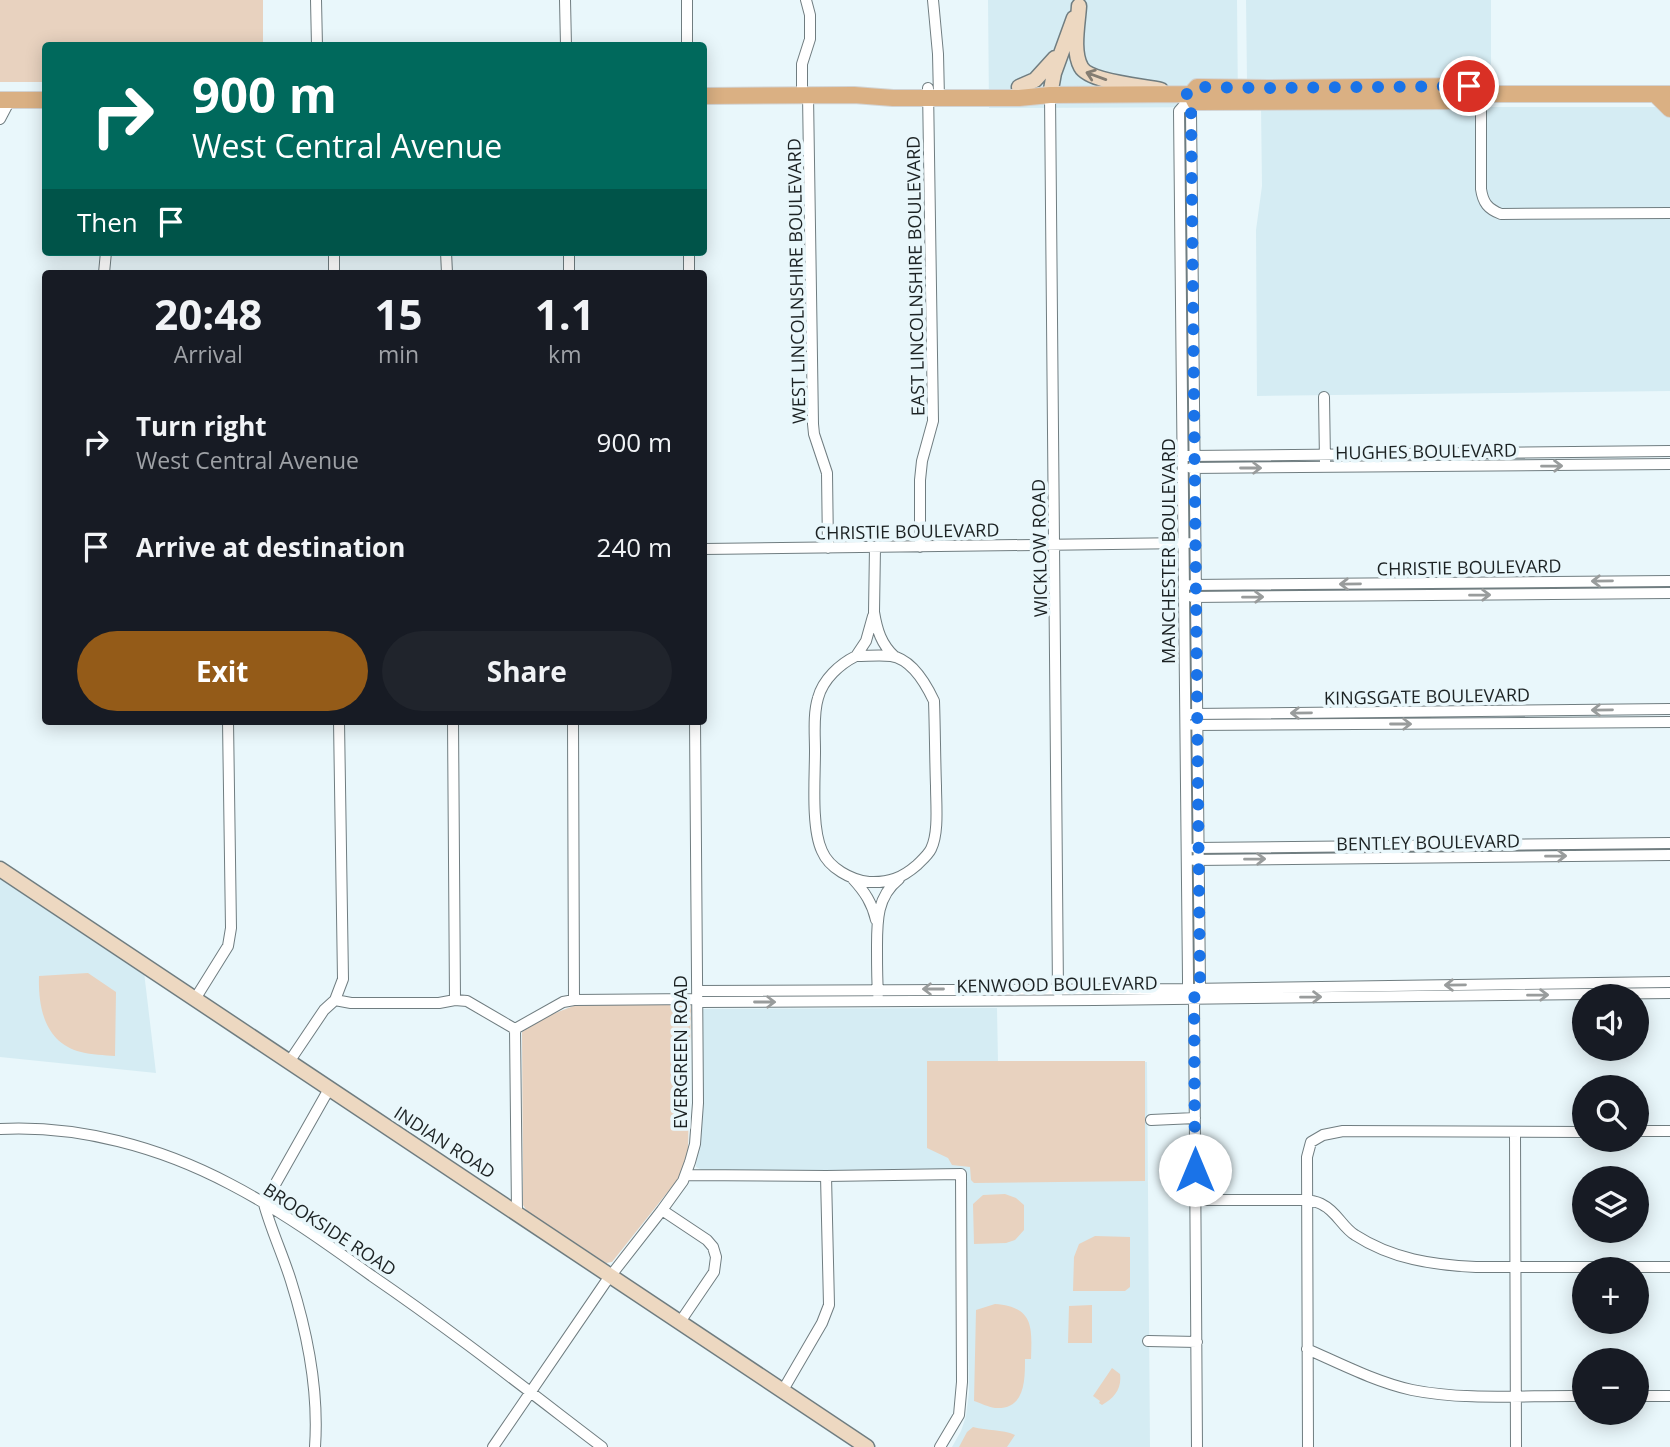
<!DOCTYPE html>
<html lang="en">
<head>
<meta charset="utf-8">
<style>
	:root { --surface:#171b24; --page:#20242c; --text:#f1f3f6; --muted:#9ea1a6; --accent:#945b18 }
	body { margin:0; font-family:"Open Sans",sans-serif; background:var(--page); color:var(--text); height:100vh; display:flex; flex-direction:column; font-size:26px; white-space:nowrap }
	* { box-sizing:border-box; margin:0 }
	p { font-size:23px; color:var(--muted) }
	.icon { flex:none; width:38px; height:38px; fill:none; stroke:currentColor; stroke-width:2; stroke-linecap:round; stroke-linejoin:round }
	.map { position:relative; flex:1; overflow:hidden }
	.drawer { position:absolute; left:42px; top:270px; width:665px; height:455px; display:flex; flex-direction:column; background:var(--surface); border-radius:7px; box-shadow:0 4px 18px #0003 }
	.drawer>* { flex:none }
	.banner { position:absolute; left:42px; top:42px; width:665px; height:214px; border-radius:7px; box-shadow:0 4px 18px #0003; background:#00695c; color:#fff; overflow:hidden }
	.tools { position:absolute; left:1572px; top:984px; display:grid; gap:14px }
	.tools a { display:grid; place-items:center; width:77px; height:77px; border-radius:50%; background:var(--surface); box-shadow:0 4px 18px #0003; font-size:35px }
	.pin { position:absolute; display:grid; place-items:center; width:60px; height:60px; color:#fff; margin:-30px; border:4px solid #fff; border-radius:50%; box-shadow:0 2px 7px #0007 }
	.me { position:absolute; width:77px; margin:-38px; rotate:0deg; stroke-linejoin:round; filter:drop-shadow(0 0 5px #0008) }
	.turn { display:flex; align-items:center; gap:24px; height:147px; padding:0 35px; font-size:32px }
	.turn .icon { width:91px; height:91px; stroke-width:2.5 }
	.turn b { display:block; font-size:49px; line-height:60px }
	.then { display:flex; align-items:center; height:66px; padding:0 35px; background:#0003; gap:14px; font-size:26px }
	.eta { display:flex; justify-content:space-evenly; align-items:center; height:119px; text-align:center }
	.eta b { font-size:42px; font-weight:700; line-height:49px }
	.primary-button { display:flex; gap:14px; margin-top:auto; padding:14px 35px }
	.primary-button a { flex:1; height:80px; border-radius:42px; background:var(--accent); color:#fff; font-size:28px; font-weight:700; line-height:80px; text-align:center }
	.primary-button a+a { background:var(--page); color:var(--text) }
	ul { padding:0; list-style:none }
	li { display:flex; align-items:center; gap:21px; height:105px; padding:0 35px }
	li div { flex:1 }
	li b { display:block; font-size:26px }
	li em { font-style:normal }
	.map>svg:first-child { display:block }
</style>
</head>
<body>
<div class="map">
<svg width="1670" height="1447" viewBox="0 0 1670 1447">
	<rect width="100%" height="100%" fill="#e9f7fb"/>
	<path fill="#d5ecf3" d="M988 0H1237L1238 107 989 108Z
		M1246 0H1491V78L1247 81Z
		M1261 107H1670V391L1257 396 1256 230 1262 186Z
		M0 876 144 972 156 1073 0 1057Z
		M997 1008 998 1062H1147L1150 1447H952L961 1431 966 1416 969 1392 965 1176 702 1170 696 1167 703 1009Z"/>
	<path fill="#e8d2bf" d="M0 0H263V45L46 46 45 82H0Z
		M88 973 116 992 115 1056C104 1055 92 1055 81 1052 45 1043 38 1008 39 976Z
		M576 1005H691L688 1153 678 1179 612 1262 606 1263 527 1211 523 1205 522 1032 545 1017Z
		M927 1061H1145V1181L974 1183 971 1180 970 1167 952 1165 948 1158 927 1148Z
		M1005 1194 1016 1198 1024 1205V1230L1015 1240 1006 1243 974 1244 973 1204 983 1195Z
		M1095 1236 1130 1237V1287L1125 1291H1073L1074 1257 1079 1244Z
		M995 1304C1034 1307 1032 1327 1031 1359H1025C1025 1381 1025 1410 995 1408 988 1407 980 1403 974 1401L976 1310Z
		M1092 1305V1343H1068L1069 1306Z
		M1112 1368 1120 1374C1122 1389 1114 1398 1102 1405L1099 1403 1100 1401 1093 1396Z
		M973 1427C987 1431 1002 1429 1015 1435L1007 1447H959L967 1432Z"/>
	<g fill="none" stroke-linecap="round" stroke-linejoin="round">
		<defs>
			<path id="street" d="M316 0 317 46
				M565 0 566 46
				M687 0V46
				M933 0 938 54 939 98
				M1481 94V189C1483 203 1488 209 1501 214L1670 213
				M802 95V64L810 39V15L806 0
				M808 95 813 424 814 434 827 473 828 548
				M1050 95 1058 992
				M1186 100V103L1179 111 1188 979V989L1190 992
				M1186 103 1191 111 1200 988 1194 998 1197 1447
				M0 119 10 100
				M334 252V273
				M446 252 447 273
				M569 252V273
				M689 252V273
				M104 273 106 252
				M1324 397 1325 461
				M1188 456 1670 451
				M1191 468 1670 464
				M875 547 874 612C877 630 881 644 895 657
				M920 547V480L922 461 933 421 928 88
				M704 549 1188 543
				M1191 585 1670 581
				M1192 597 1670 593
				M856 656C868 656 880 655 891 656 912 659 926 684 934 701 935 729 935 758 936 786 936 804 939 833 931 849 928 855 922 860 917 865 902 878 889 883 869 882 851 880 829 868 822 851 811 828 815 777 815 751 815 734 813 714 818 698 823 679 840 664 856 656Z
				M856 656 866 641 873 616
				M1191 714 1670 709
				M453 721 455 1000
				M573 721 574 1000
				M1193 725 1670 722
				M1195 848 1670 843
				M1194 860 1670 855
				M853 879C865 892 872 903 876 920
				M697 991 1188 989 1670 982
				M878 994C877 979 877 964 877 950 877 923 876 897 899 879
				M195 999 228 946 231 928 228 721
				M335 1000 351 1003H439L455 1000 467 1001 515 1029
				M697 1002 1095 1000 1670 993
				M515 1029 563 1002 574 1000 697 999
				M515 1029 517 1212
				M289 1062 324 1010 335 1000 343 979 339 721
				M1151 1120 1195 1118
				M0 1129C79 1125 160 1147 230 1184 280 1210 326 1243 372 1276 451 1330 526 1389 602 1447
				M1636 1131H1670
				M1515 1132 1516 1447
				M686 1175 826 1176 961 1174 962 1382 959 1415 940 1447
				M1196 1200H1307C1313 1201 1319 1202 1323 1205 1336 1211 1343 1228 1355 1235 1392 1259 1433 1265 1476 1267H1670
				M662 1210 707 1240 713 1247 716 1257 714 1272 680 1322
				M1148 1341 1197 1342
				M1307 1349C1341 1364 1376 1382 1412 1390 1467 1401 1528 1395 1584 1396
				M783 1390 822 1323 829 1305 826 1176
				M1636 1396H1670
				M315 1447C319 1390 308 1335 291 1281 283 1255 271 1230 264 1204L329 1089
				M493 1447 605 1283 662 1210 683 1181 690 1162 695 1144 698 1103 695 721
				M1308 1447 1307 1157 1311 1142 1323 1135 1343 1131 1584 1132"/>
			<path id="secondary" d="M1079 6C1078 24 1072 51 1081 67 1089 82 1144 86 1161 90
				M1019 87 1035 80 1055 58
				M1050 95 1054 73 1074 18
				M0 869 867 1447"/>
			<path id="primary" d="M1191 94 1195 102 1466 101 1475 94H1670
				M1655 94 1670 109
				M704 96 854 95 893 98H1019L1050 95 1191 94 1197 87 1268 88 1469 86 1475 94
				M0 100H46"/>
		</defs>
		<use href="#street" stroke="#707d80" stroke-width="12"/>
		<use href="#secondary" stroke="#707d80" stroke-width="17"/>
		<use href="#primary" stroke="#d2d3d3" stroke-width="18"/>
		<use href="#street" stroke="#fff" stroke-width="10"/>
		<use href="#secondary" stroke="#edd8c1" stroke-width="14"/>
		<use href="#primary" stroke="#dab083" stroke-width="16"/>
	</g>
	<defs><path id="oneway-shaft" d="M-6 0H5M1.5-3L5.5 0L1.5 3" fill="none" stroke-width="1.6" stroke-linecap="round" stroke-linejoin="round" transform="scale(1.75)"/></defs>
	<use stroke="#847d72" href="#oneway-shaft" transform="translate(1096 76) rotate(-160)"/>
	<g stroke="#999c9c">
		<use href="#oneway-shaft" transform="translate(1552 466) rotate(-1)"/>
		<use href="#oneway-shaft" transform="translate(1251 468)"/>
		<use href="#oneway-shaft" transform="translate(1602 581) rotate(179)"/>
		<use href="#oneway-shaft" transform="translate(1350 584) rotate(179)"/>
		<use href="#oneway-shaft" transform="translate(1480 595) rotate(-1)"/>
		<use href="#oneway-shaft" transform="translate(1253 597) rotate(-1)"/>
		<use href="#oneway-shaft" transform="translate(1602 710) rotate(179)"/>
		<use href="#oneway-shaft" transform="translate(1301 713) rotate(179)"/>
		<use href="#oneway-shaft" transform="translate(1401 724)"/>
		<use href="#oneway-shaft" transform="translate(1556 856) rotate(-1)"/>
		<use href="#oneway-shaft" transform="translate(1255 859) rotate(-1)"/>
		<use href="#oneway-shaft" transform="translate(1455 985) rotate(179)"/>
		<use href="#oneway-shaft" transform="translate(933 989) rotate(180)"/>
		<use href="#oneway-shaft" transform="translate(1538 995) rotate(-1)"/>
		<use href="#oneway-shaft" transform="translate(1311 997) rotate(-1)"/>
		<use href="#oneway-shaft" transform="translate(765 1002)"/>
	</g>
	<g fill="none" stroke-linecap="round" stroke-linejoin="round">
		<path stroke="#1a73e8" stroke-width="12" stroke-dasharray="0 21.6" d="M1195 1170 1194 998 1200 988 1191 111 1186 103V94H1191L1197 87 1268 88 1469 86"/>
	</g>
	<g text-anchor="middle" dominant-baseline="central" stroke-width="7" stroke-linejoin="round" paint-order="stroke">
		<g font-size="18" fill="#1c2223" stroke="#e9f7fb">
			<text transform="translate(915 276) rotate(-91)">EAST LINCOLNSHIRE BOULEVARD</text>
			<text transform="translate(796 281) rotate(-91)">WEST LINCOLNSHIRE BOULEVARD</text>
			<text transform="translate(1426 451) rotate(-1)">HUGHES BOULEVARD</text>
			<text transform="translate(907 531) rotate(-1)">CHRISTIE BOULEVARD</text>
			<text transform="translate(1039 548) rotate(-91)">WICKLOW ROAD</text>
			<text transform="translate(1168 551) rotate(-90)">MANCHESTER BOULEVARD</text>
			<text transform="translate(1469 567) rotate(-1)">CHRISTIE BOULEVARD</text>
			<text transform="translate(1427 696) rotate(-1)">KINGSGATE BOULEVARD</text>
			<text transform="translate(1428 842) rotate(-1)">BENTLEY BOULEVARD</text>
			<text transform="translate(1057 984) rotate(-1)">KENWOOD BOULEVARD</text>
			<text transform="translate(680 1052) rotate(-90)">EVERGREEN ROAD</text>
			<text transform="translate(445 1142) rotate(33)">INDIAN ROAD</text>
			<text transform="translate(330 1229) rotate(33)">BROOKSIDE ROAD</text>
		</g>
	</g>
</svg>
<div class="tools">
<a><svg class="icon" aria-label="sound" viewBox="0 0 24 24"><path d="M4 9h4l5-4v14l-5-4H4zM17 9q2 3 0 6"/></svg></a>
<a><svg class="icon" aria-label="search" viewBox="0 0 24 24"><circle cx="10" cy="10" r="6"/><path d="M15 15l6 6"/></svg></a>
<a><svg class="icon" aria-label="layers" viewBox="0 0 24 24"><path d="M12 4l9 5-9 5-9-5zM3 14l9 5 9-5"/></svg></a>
<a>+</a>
<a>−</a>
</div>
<div class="pin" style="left:1469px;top:86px;background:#d93025"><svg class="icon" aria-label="arrive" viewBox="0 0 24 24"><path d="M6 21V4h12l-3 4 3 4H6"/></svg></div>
<svg class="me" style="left:1195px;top:1170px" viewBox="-20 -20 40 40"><circle r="19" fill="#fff"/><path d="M0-13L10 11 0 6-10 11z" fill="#1a73e8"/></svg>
<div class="banner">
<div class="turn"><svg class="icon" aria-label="right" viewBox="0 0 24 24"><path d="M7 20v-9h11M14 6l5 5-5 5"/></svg><div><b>900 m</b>West Central Avenue</div></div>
<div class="then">Then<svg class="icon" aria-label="arrive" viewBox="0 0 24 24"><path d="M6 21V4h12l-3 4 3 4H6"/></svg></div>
</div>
<section class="drawer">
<div class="eta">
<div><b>20:48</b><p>Arrival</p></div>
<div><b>15</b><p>min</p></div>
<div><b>1.1</b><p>km</p></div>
</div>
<ul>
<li><svg class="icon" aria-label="right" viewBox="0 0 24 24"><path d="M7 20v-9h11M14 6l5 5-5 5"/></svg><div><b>Turn right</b><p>West Central Avenue</p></div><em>900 m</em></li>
<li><svg class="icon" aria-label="arrive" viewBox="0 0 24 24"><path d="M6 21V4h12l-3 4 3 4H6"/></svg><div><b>Arrive at destination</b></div><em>240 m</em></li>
</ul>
<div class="primary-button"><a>Exit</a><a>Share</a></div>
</section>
</div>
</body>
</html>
